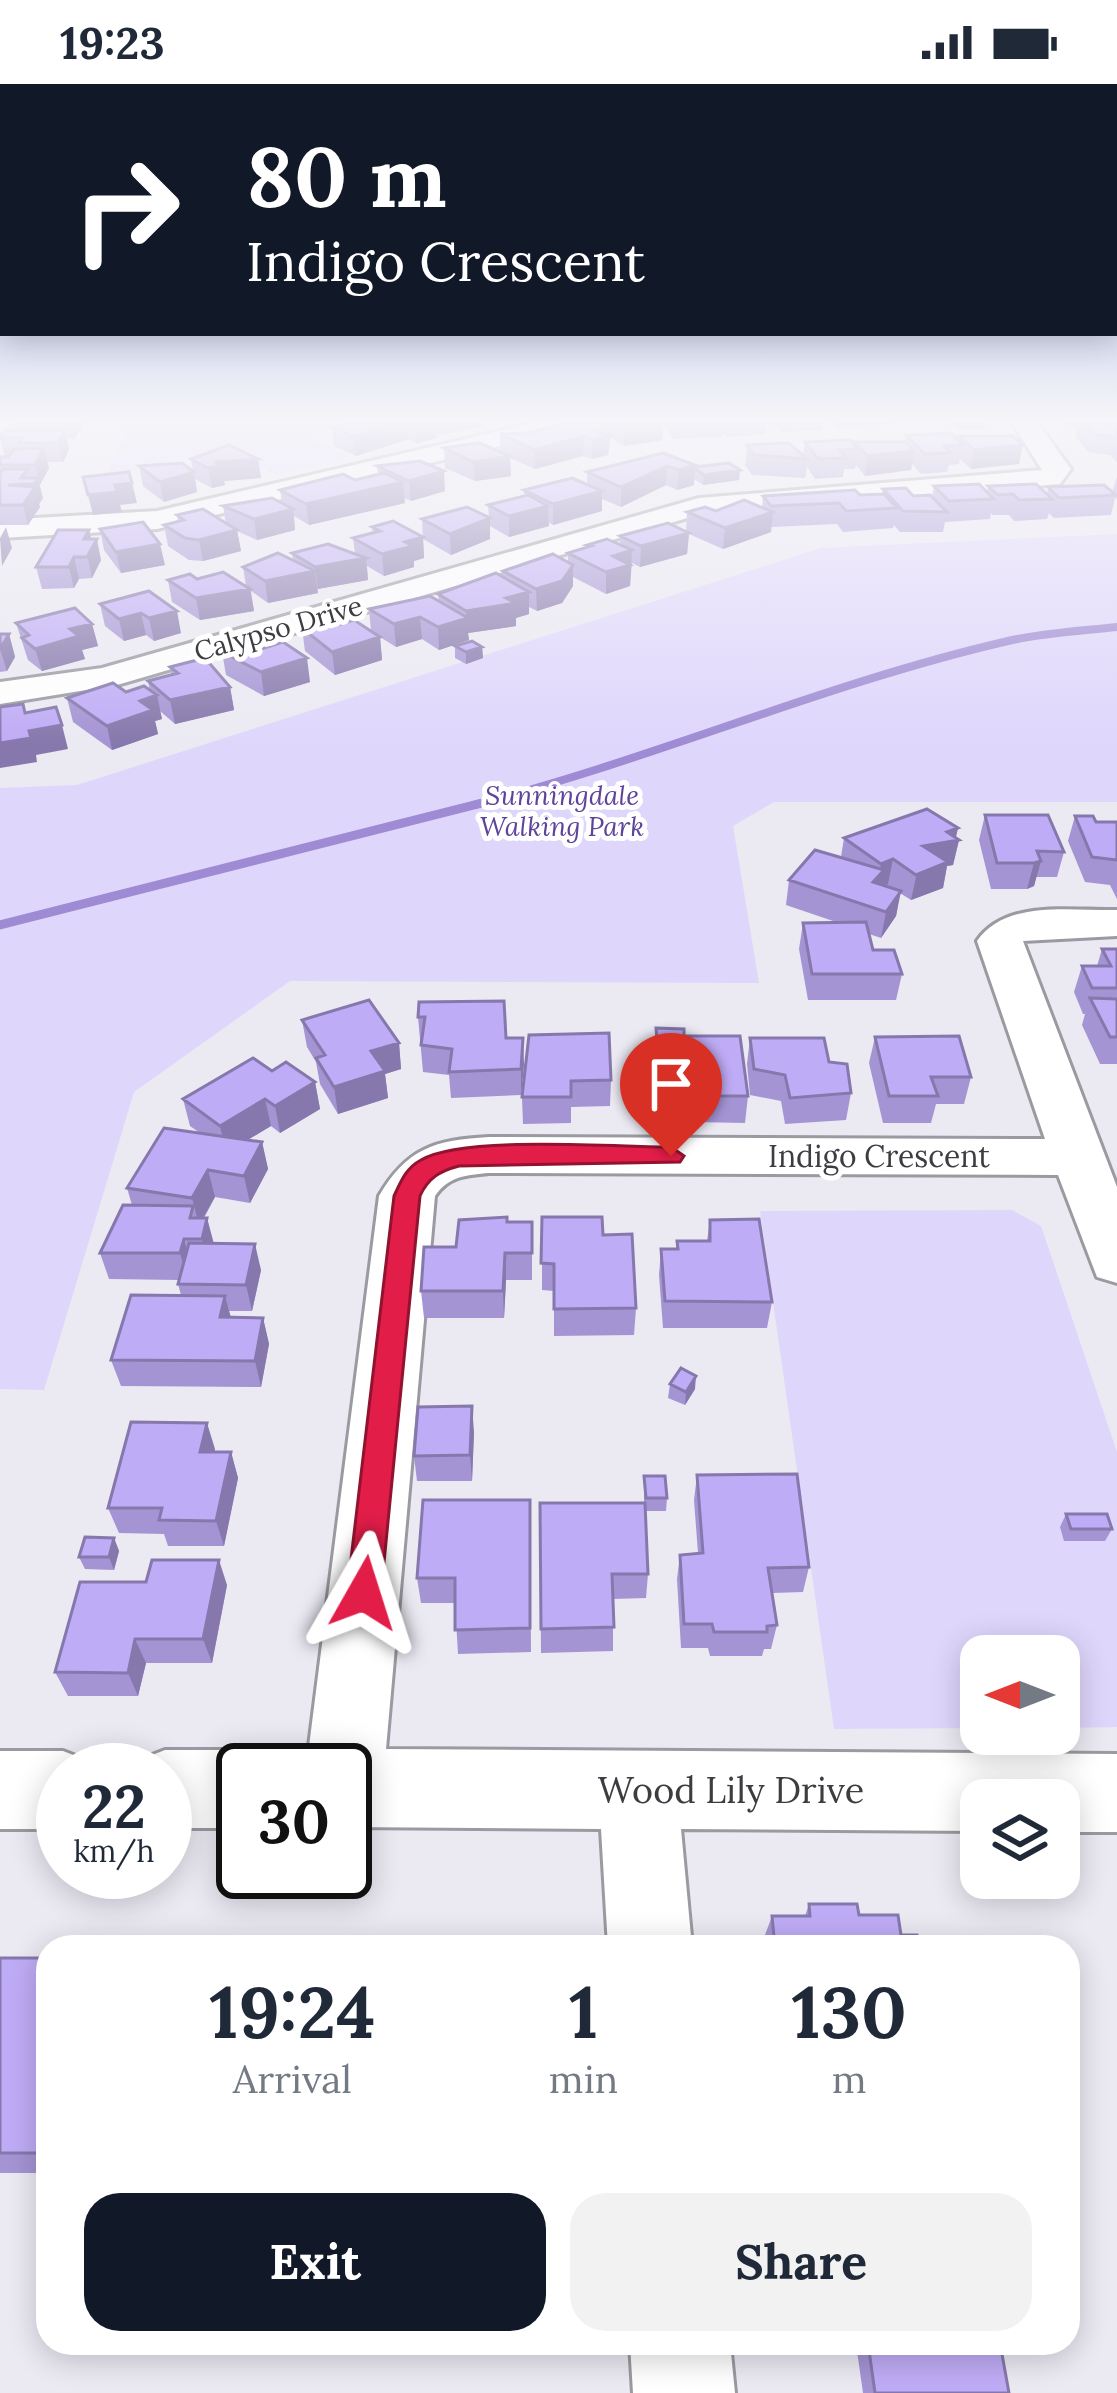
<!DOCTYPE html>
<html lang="en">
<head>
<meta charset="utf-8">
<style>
	:root { --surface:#fff; --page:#f2f2f3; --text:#1f2937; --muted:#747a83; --accent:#111827 }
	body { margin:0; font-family:Lora,serif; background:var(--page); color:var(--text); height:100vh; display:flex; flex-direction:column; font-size:45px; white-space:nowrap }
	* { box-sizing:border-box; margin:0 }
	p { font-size:39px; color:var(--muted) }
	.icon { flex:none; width:66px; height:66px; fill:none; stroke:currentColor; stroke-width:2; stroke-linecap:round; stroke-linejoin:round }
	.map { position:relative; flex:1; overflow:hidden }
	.details { position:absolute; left:36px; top:1851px; width:1044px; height:420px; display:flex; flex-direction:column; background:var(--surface); border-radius:36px; box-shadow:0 6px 30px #0003 }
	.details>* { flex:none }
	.guide { position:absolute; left:0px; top:0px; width:1119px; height:252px; box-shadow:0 6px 30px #0003; background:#111827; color:#fff; overflow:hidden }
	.needle { width:78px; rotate:270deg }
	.fabs { position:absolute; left:960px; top:1551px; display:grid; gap:24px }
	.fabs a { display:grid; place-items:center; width:120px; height:120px; border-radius:24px; background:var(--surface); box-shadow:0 6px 30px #0003; font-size:60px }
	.speed { position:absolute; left:36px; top:1659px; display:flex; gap:24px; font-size:60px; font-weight:700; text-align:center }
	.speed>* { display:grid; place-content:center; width:156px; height:156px; border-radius:50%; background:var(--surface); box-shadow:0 6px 30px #0003; line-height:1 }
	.speed small { font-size:30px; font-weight:400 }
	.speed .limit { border:6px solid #111; border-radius:18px; background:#fff; color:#111 }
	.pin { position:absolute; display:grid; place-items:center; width:102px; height:102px; color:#fff; margin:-123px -51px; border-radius:50% 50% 50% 0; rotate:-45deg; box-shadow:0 0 12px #0007 }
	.pin .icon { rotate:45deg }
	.me { position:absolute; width:132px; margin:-66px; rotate:6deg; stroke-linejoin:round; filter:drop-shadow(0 0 9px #0008) }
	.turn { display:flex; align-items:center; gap:42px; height:252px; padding:0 48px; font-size:54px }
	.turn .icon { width:156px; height:156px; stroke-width:2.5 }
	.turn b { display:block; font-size:84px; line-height:102px }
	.eta { display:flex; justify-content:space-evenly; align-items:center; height:204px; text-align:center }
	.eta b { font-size:72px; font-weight:800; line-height:84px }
	.action { display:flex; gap:24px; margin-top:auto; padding:24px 48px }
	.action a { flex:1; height:138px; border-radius:36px; background:var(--accent); color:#fff; font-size:48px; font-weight:800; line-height:138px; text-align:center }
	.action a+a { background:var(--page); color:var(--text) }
	.status { display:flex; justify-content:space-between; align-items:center; height:84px; padding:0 60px; background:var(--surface); direction:ltr }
	.status svg { height:33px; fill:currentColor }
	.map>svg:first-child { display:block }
</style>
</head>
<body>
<div class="status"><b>19:23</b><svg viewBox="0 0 49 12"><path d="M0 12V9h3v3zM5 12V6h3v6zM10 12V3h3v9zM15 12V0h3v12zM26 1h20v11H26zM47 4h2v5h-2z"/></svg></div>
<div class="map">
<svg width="1117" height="2309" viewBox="0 0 1117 2309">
	<rect width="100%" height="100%" fill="#ebe9f2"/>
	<path fill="#dfd6fc" d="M130 337H374L307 351 350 374 275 390 227 363 105 394Z
		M1117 450V718H774L733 742 759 899 290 897 134 1008 44 1306 0 1305V704L77 701 821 464Z
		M1012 1126 1041 1142 1117 1368V1643L1059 1644V1572H981V1644L834 1645 760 1127Z"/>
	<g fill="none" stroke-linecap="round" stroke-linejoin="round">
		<path stroke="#9e8bd3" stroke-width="8" d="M474 721C654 675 826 599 1008 557 1043 549 1081 547 1117 543"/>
		<path stroke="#9e8bd3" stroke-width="9" d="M0 841 486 718"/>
		<defs>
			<path id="minor" d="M0 337H14L0 348Z
				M542 337H586L583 342 157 445 0 454V436L157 427Z
				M1011 337H1036L1071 385 1060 400 701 430 117 601 0 620V598L102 584 699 414 1042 386Z
				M1117 826V852L1023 857 1117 1103V1199L1097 1193 1058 1091 489 1089C466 1091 449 1092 435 1112L386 1665 1117 1670V1748H1059V1716H981V1747L681 1745 692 1863H608L601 1745 345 1743V1686H306L379 1112C407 1064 435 1056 489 1053L1045 1055 977 857C1006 815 1071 827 1117 826Z
				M165 1666H243L271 1677 274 1686H243V1744H165V1686H134L137 1677Z
				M0 1667H63L91 1678 94 1686H63V1745H0Z
				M630 2259H730L735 2309H633Z"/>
		</defs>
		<use href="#minor" stroke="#9b9aa1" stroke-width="6"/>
		<use href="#minor" fill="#fff" fill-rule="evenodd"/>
	</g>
	<path fill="#a494d4" d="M12 337H86L74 355H67L69 365 63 378H47L49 384 39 401 43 414 39 420 40 423 28 441H0V373H5L0 354 14 347Z
		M358 337H480L481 343 437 350V354L416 359 409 355 356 372 334 362 332 343Z
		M564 337 602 340V337H664L662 356 624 362 611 354 608 371 592 375 583 372 535 385 510 374 511 392 475 397 445 384 444 364 500 368V350L527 349 564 340Z
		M666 337H823L822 346 783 348 768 338 766 350 726 353 722 349V353L673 355 666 343Z
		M952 337H986L985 345H957Z
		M1063 337H1117V378L1110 371 1088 368 1075 352 1077 342H1066Z
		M906 351 958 356 959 352 1019 380 971 385 960 375 959 380 949 381 947 388 921 390 912 380 911 386 865 392 856 381 855 385H844L843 393 815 395 807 383 805 394 752 391 745 381 747 361 803 371 805 358 855 362V358H905Z
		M663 369 695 381V383L740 386 739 396 703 401 694 395V401L677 406 666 401 621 423 602 415V427L553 441 548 438 549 442 509 453 490 442V455L451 471 423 455 422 435 489 434 488 421 524 412V406L587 400V388Z
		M191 375H258L261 394 224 397 225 401 212 404 195 395 197 408 164 418 143 402 139 382 193 387Z
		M377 382 445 407 411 417 404 414 405 419 309 441 294 432 295 446 257 456 237 447 241 467 203 477 189 476 168 462 164 441 178 437 177 431 226 439 223 422 282 419 280 406 355 396 378 390Z
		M1117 393V415L1115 414 1111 431 1054 434 1049 429 1047 435 1014 437 1009 431H993L991 429 990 435 945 438 943 448H900L894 441 893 444 843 448 837 440 771 443V448L723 465 689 450 687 470 640 483 632 479 630 502 606 510 573 493V502L562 519 537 527 529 523V530L516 534V542L468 549 469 556 439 566 422 555 396 563 380 553 382 576 335 591 305 567 302 544 334 542 371 547 369 525 439 517 438 510 503 493V487L568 478V469L587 464V461H620V452L686 447 687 428 762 423 763 412 860 411 882 410 883 405 913 412 932 413 934 402 987 408 988 402 1047 409 1048 403 1112 408Z
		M372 443 423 453 424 474 414 477V483L384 492 367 482 368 496 317 505 318 509 268 519 251 507 254 527 200 536 172 518 168 496 246 502 243 483 293 477 292 469 355 470 353 454 373 449Z
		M100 445 165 481 121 489 104 466Z
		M91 455 101 476 92 494 79 495 74 504 42 505 36 483Z
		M149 507 181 549 154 557 146 551 124 557 105 542 100 520Z
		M16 539 92 540 98 562 82 566 85 575 42 587 28 576Z
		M0 550H9L15 573 7 587 0 588Z
		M455 562 482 563 483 574 466 580 455 574Z
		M261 565 310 598 264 612 226 591 222 568Z
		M170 583 230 603 234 626 175 640 160 627 162 635 155 637 158 650 112 666 73 638 67 614 150 607 148 597 172 591Z
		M985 731 1064 768 1057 793H1036L1034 802 1027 805H991L979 756Z
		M1075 732 1096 738H1117V815L1110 801 1085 798 1068 757Z
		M958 744 956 753 959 756 953 781 947 782 943 804 911 816 900 809 896 832 881 854 869 850 873 866 902 890 896 916H808L799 865 803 839 836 838 786 821 789 796 841 773 844 754Z
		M1102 865H1117V980H1100L1082 941 1085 930H1083L1074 908 1082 882H1097Z
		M419 918 506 954 524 980 521 1011 451 1014 449 991 423 988 418 933Z
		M302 936 399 959 401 985 385 990 388 1014 338 1030 320 1000 316 978 307 963Z
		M656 944 684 952 748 1012 745 1039 695 1038 694 1028H676L675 1020 658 1019 655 971Z
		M529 951 611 996 610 1022 571 1023V1039L523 1040 522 1013Z
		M875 953 971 993 964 1020H936L931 1039H883L869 979Z
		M750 954 829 978 851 1009 846 1036 785 1040 781 1017 750 1011 747 980Z
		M272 987 315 998 320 1025 280 1049 271 1042 247 1056 262 1058 268 1085 250 1119 215 1113 204 1134H207L213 1159 261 1186 252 1227H229L231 1233 263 1234 269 1260 261 1303 121 1302 111 1276 181 1211 178 1200 179 1196 109 1195 100 1169 132 1121 127 1104 200 1049 190 1042 183 1015Z
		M542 1133 636 1224 634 1251 554 1252V1207L542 1206Z
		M710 1136 772 1218 767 1244H663L659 1191 661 1165H676L677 1157H707Z
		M507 1138H532V1196H506L504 1234H424L421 1207 456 1163Z
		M670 1300 695 1305 685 1321 668 1314Z
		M474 1348 472 1397H417L414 1372Z
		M215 1365 214 1368H231L238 1394 224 1462H168L164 1450 119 1449 108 1424Z
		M697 1391 809 1483 803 1508 772 1509 777 1541 771 1565H764L762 1572H710L708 1564H681L677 1495 680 1471 698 1469 694 1416Z
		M644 1392 667 1414 666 1427H645L648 1490 646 1514 613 1515V1567L541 1569 540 1419H644Z
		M530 1416 531 1568 458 1570 455 1519H421L417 1494Z
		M1066 1430 1112 1445 1105 1457H1064L1060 1443Z
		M114 1454 119 1467 114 1486 85 1485 79 1473Z
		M146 1498 227 1501 212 1579H146L138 1612H68L55 1588Z
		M809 1820 859 1831 901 1851 919 1863H767L765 1851 772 1832H805Z
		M0 1874H48V2089H0Z
		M858 2259H1000L1009 2309H863L856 2260Z"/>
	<path fill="#8678ac" d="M70 337H86L74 355Z
		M404 337H408L409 355 356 372 354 353Z
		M426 337H436L437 354 416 359 415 340Z
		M437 337H480L481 343 438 351Z
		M664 337 662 356 624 362V343Z
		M836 337H922L835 344Z
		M611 344 608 371 592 375V356L597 347Z
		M65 346 69 365 63 378 58 359Z
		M584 352 583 372 535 385 534 366Z
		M1023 361 1019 380 971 385 974 366Z
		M44 364 49 384 40 401 35 381Z
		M914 367 911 386 865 392 868 372Z
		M510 372 511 392 475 397 474 378Z
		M258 375 261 394 224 397 225 401 212 404 208 384 215 378Z
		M695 381 694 401 677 406 679 386Z
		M667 382 666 401 621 423V403Z
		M740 386 739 396 703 401 704 391Z
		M444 387 445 407 411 417 409 397Z
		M194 388 197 408 164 418 160 398Z
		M38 394 43 414 39 420 40 423 28 441 23 421 35 404 34 400Z
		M403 398 405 419 309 441 306 420Z
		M132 399 137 419 120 421 122 428 93 431 88 411 115 401Z
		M602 407V427L553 441V420Z
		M548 422 549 442 509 453V432Z
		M293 425 295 446 257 456 254 435Z
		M773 428 771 448 723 465 725 444Z
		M490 434V455L451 471 450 450Z
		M6 443 12 464 2 482 0 454Z
		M89 446 93 462 97 455 101 476 92 494 84 455Z
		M237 446 241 467 203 477 199 456Z
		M689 449 687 470 640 483 641 462Z
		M423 453 424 474 414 477V483L384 492 382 470 405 458Z
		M160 460 165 481 121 489 116 468Z
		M632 466 630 502 606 510V488L613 472Z
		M74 473 79 495 74 504 69 483Z
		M366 474 368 496 318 505 315 483Z
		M573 481V502L562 519 537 527 536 505Z
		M315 487 318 509 268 519 265 497Z
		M250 505 254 527 200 536 196 514Z
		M529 508V530L516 534V542L468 549 469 556 439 566 438 543 466 534V527Z
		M177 527 181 549 154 557 149 534Z
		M141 529 146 551 124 557 119 535Z
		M420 533 422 555 396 563 394 540Z
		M92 540 98 562 82 566 85 575 42 587 35 565 70 545Z
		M9 550 15 573 7 587 0 565Z
		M380 553 382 576 335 591 332 568Z
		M482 563 483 574 466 580V568Z
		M307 574 310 598 264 612 261 588Z
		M230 603 234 626 175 640 170 616Z
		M157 611 162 635 155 637 158 650 112 666 107 642 140 617Z
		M62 641 68 665 36 671 37 678 0 684V659L29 647Z
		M958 744 955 756H959L953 781 947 782 943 804 911 816 923 762Z
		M893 775 888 800 881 803 880 811 869 823 873 798 879 792 881 780Z
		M1041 777 1034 802 1027 805 1034 779Z
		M901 807 896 832 881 854 886 828Z
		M523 954 524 980 521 1011V985Z
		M399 959 401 985 385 990 388 1014 338 1030 334 1003 371 967Z
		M315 998 320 1025 280 1049 275 1022Z
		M265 1015 271 1042 226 1069 220 1042Z
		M262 1058 268 1085 250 1119 244 1092Z
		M208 1086 215 1113 199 1141 192 1114Z
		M207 1134 214 1160 209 1182 202 1155Z
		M184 1155 191 1182 188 1196 180 1169Z
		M255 1160 261 1186 252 1227 246 1201Z
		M505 1169 506 1196 504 1234 503 1207Z
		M225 1212 232 1238 220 1233Z
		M263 1234 269 1260 261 1303 255 1277Z
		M696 1292 695 1305 685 1321 686 1308Z
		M472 1322 474 1348 472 1397 470 1371Z
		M207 1339 215 1365 208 1394 200 1368Z
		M231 1368 238 1394 224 1462 216 1437Z
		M114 1454 119 1467 114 1486 109 1473Z
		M219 1476 227 1501 212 1579 203 1555Z
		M135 1555 146 1579 138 1612 128 1589Z
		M48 2020V2079L37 2069Z"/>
	<path fill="#bfacf6" stroke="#8678ac" stroke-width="3" d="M358 337 382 339 380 337H404L354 353 332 343Z
		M564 337H595L611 344 597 347 609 352 592 356 584 352 534 366 500 350 527 349 568 339Z
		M615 337H662L624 343Z
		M1082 337H1117V340H1104L1117 342V354L1093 349Z
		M65 346 58 359H19L22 354H0L5 347Z
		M951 349 963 361 944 362 951 369 925 370 906 351Z
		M959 352H1013L1023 361 974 366Z
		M850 356 858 365 840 366 846 374 818 375 805 358Z
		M855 358H906L914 367 868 372Z
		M479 359 510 372 474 378 444 364Z
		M789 359 807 375 754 371 747 361Z
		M229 361 258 375 215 378 222 381 208 384 191 375Z
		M44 364 35 381H0V373H9L14 365Z
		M663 369 695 381 679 386 667 382 621 403 587 388Z
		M420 377 444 387 409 397 377 382Z
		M182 379 194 388 160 398 139 382Z
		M729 379 740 386 704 391 693 383Z
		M3 385H28L21 394H38L34 400 8 401 35 403 23 421H0V390Z
		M129 388 132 399 115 401 117 408 88 411 83 393Z
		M384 389 403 398 306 420 280 406 343 390 355 396Z
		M572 394 602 407 553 420 524 406Z
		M979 400 994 415 949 417 934 402Z
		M1036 400 1052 415 1019 416 1013 410 998 411 988 402Z
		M1104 401 1116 411 1059 414 1048 403Z
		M906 404 913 412 930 411 947 428 903 427 883 405Z
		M855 406 860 411 884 410 897 424 846 427 839 419 771 422 763 412Z
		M528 411 548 422 509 432 488 421Z
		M272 414 293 425 254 435 223 422Z
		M744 416 773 428 725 444 687 428 705 423 716 427Z
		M467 423 490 434 450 450 422 435Z
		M203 425 237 446 199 456 185 454 164 441 184 436 177 431Z
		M393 437 423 453 405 458 413 462 382 470 353 454 380 447 372 443Z
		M143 438 160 460 116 468 100 445Z
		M668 439 689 449 641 462 620 452Z
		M58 446H89L84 455H97L87 473H74L69 483H36Z
		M607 455 632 466 613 472 630 481 606 488 568 469 591 462 587 461Z
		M328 460 366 474 315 483 292 469Z
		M278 469 315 487 265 497 243 483Z
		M553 470 573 481 562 497 536 505 503 487Z
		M223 488 250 505 196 514 168 496 190 490 197 495Z
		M496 489 529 508 506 514 516 519 466 527 438 510Z
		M149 507 177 527 149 534 141 529 119 535 100 520Z
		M430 512 468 534 438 543 420 533 394 540 369 525Z
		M75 524 92 540 70 545 79 552 35 565 22 554 29 551 16 539Z
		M354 536 380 553 332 568 302 544 327 537 334 542Z
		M0 550H9L0 565Z
		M472 557 482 563 466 568 455 562Z
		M283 558 307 574 261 588 222 568 252 559 261 565Z
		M205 574 230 603 170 616 148 597 178 589 170 583Z
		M113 599 126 608 144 602 157 611 140 617 153 626 107 642 67 614Z
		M23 620 25 629 56 623 62 641 29 647 31 654 0 659V623Z
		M927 725 958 744 947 748 959 756 923 762 948 778 916 791 893 775 881 780 844 754Z
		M985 731H1048L1064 768 1037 767 1041 777 1034 779H997Z
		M1075 732H1093L1096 738H1117V776L1092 773Z
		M815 766 884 786 873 798 901 807 886 828 789 796Z
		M866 838 873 866H894L902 890H812L803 839Z
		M1102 865H1117V904H1092L1082 882H1111Z
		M1090 914 1117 915V953H1110Z
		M369 916 399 959 371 967 385 987 334 1003 316 974 325 971 302 936Z
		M504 917 506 954H523L521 985 449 988 452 965 421 961 425 933H418L419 918Z
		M656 944 684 945V952H740L748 1012H697L696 1002 678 1001 677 993H660Z
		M609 949 611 996 571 997V1013H522L529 951Z
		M959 952 971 993H931L938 1012H889L875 953Z
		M750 954H824L829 978 847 980 851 1009 790 1014 785 991 754 985Z
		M253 974 272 987 286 978 315 998 275 1022 265 1015 220 1042 183 1015Z
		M164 1044 262 1058 244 1092 208 1086 192 1114 127 1104Z
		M123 1121 193 1122 190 1134H207L202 1155H184L180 1169H100Z
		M507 1133V1138H532V1169H505L503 1207H421L424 1163H456L459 1136Z
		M542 1133H602L603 1151 632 1150 636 1224 554 1225V1180L541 1179Z
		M759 1135 772 1218 665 1217 661 1165H678L677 1157H710V1136Z
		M189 1159 255 1160 246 1201 178 1200Z
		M131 1211 225 1212 220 1233 263 1234 255 1277 111 1276Z
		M681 1284 696 1292 686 1308 670 1300Z
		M472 1322 470 1371 414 1372 418 1323Z
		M131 1338 207 1339 200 1368H231L216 1437 159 1436 162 1424H108Z
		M797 1390 809 1483 768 1484 777 1541 767 1542V1548H714L712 1540H684L680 1471 703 1469 697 1391Z
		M644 1392H665L667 1414H646Z
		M423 1416H530V1544L455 1546V1494H417Z
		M540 1419H645L648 1490H612L614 1543 541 1545Z
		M1066 1430H1107L1112 1445H1071Z
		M85 1453 114 1454 109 1473H79Z
		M152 1476H219L203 1555H135L128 1589 55 1588 80 1498H146Z
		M809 1820H857L859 1831H898L901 1851H917L919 1863H775L772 1832H810Z
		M0 1874H48V2020L37 2069H0Z
		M868 2259H1000L1009 2309H875Z"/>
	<linearGradient id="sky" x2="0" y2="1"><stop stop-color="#8aa4e0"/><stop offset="0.51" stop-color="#f6f5f9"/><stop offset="1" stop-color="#f6f5f9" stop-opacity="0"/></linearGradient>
	<rect width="1117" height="660" fill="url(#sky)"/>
	<path fill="#e11d48" stroke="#92132f" stroke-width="3" d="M671 1063 684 1072 680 1078 459 1082C440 1087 428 1094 420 1112L381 1509 376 1520 364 1524 352 1520 347 1509 394 1112C401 1097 406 1084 421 1076 462 1051 617 1063 671 1063Z"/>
	<g text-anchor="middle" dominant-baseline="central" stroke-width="10" stroke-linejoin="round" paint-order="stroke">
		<g font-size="27" fill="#3d3c40" stroke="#fff">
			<text transform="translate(278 544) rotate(-16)">Calypso Drive</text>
		</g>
		<g font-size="27" font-style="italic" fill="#5f439a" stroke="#fff">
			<text x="562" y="711">Sunningdale<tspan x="562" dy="31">Walking Park</tspan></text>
		</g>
		<g font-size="30" fill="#3d3c40" stroke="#fff">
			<text x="879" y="1072">Indigo Crescent</text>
		</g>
		<g font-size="36" fill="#3d3c40" stroke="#fff">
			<text x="731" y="1706">Wood Lily Drive</text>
		</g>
	</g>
</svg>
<div class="fabs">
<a><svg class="needle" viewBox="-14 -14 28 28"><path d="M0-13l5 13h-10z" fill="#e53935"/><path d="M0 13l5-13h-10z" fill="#747a83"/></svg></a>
<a><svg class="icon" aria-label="layers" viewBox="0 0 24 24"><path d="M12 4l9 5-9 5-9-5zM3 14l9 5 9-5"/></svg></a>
</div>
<div class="speed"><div>22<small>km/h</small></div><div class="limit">30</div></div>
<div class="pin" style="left:671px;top:1072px;background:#d93025"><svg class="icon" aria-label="arrive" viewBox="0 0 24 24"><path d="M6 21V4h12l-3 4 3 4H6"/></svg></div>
<svg class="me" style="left:364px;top:1509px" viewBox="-20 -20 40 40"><path d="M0-17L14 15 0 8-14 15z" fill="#e11d48" stroke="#fff" stroke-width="4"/></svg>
<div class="guide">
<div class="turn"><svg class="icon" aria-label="right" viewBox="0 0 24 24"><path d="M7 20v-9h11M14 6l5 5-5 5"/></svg><div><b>80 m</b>Indigo Crescent</div></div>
</div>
<section class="details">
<div class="eta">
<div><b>19:24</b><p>Arrival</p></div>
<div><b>1</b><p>min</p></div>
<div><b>130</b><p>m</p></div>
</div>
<div class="action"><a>Exit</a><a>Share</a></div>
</section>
</div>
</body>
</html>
